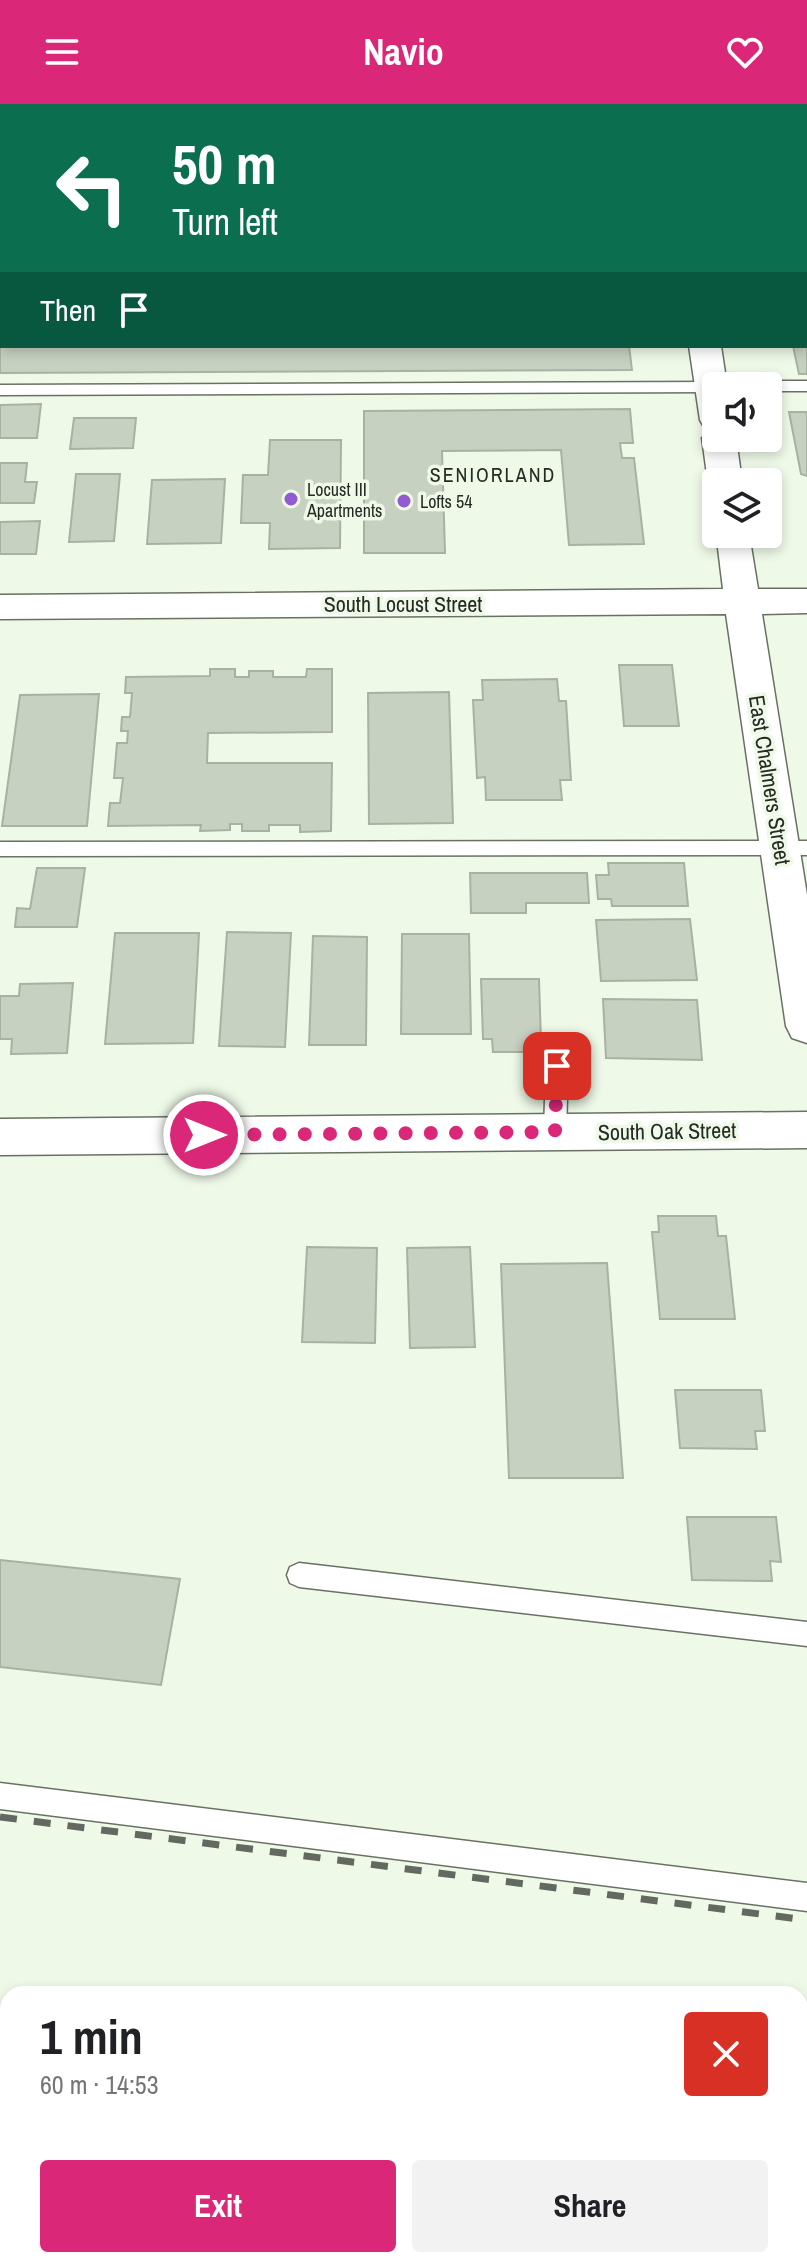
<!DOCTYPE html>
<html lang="en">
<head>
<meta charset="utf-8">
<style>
	:root { --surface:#fff; --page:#f2f2f2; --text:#202124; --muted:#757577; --accent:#db2777 }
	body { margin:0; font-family:"Archivo Narrow",sans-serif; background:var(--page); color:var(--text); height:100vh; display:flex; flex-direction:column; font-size:30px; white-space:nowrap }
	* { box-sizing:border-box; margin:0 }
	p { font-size:26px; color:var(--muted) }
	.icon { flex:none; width:44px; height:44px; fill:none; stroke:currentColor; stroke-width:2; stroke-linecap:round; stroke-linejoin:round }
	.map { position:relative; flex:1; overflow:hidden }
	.sheet { position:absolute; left:0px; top:1882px; width:808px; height:282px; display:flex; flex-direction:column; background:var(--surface); border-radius:24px 24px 0 0; box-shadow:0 4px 12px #0003 }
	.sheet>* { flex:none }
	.banner { position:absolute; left:0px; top:0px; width:808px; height:244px; box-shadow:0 4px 12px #0003; background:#0b6e4f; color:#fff; overflow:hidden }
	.tools { position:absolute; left:702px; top:268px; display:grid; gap:16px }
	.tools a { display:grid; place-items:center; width:80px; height:80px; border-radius:8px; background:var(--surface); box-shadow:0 4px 12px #0003; font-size:40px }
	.pin { position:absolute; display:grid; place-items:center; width:68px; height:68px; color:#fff; margin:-34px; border-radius:16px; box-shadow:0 4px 12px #0006 }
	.me { position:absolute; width:88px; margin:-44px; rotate:90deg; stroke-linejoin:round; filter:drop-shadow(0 0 6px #0008) }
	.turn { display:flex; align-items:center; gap:28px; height:168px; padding:0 40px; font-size:36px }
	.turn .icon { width:104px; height:104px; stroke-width:2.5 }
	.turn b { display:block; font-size:56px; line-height:68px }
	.then { display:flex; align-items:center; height:76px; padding:0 40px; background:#0003; gap:16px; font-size:30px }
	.round { display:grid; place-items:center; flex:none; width:84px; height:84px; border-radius:8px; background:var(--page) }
	.summary { display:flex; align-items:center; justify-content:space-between; height:136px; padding:0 40px }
	h1 { font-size:48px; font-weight:700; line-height:60px }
	.action { display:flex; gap:16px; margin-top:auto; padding:16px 40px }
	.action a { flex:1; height:92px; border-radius:8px; background:var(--accent); color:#fff; font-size:32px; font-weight:700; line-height:92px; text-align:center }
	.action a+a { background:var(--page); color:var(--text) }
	header { display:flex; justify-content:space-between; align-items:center; height:104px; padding:0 40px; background:var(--accent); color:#fff; font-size:36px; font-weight:700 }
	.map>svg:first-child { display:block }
</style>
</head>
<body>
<header><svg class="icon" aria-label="menu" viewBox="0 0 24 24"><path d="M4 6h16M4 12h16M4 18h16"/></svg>Navio<svg class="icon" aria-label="heart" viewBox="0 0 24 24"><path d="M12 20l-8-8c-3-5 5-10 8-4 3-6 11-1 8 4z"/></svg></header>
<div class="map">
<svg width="807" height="2163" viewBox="0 0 807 2163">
	<rect width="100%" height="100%" fill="#eef9e8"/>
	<path fill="#c7d1c1" stroke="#a8b2a2" stroke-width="2" d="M24 0H181L24 2Z
		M0 214 2 242H629L632 266 0 269Z
		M807 223V270H799L793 242H806Z
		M41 300 37 334H0V301Z
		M630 305 633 339H620L622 354H634L644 440 569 441 561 346 442 347 445 449H364V307Z
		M789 308H807V372L801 370Z
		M74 314H136L133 344 70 345Z
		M270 336H341L340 444 269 445 270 419H241L243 371H268Z
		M0 359H27L25 378H37L34 399H0Z
		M76 370H120L114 437 69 438Z
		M225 375 221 439 147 440 152 376Z
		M40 417 36 450H0V418Z
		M619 561H672L679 622H624Z
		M210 565H235V573H249V567H273V573H306L307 565H332V628L208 629 207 659H332L331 727 300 728V721H269V727H242V720H230V726L200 727 201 721 108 722 110 699H120L123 674H114L117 639H127L128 627H121L122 613H130L132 589H125L126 573 210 572Z
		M557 575 559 597H566L571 676H560L562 696H486L485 673 477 674 473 596H483L482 576Z
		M449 588 453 719 369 720 368 589Z
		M99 590 87 722H2L20 591Z
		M608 759H684L688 802H612L611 795H598L596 771H609Z
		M37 764H85L77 823H15L17 804 30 805Z
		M470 769H587L589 799H526V809H471Z
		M690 815 697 876 601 877 596 816Z
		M227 828 291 829 285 943 219 942Z
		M115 829H199L193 939 105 940Z
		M402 830H469L471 930H401Z
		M313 832 367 833 366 941H309Z
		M481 875H539L541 937H534L535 948H493L492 935H483Z
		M73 879 67 949 11 950 12 935H0V892H19L20 880Z
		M603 895 697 896 702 956 606 954Z
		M658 1112H716L718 1132H726L735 1215H660L652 1128H659Z
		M307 1143 377 1144 375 1239 302 1238Z
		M470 1143 475 1243 410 1244 407 1144Z
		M607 1159 623 1374H509L501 1160Z
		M675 1286H761L765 1327H755L757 1345 680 1344Z
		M687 1413H776L781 1458 770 1457 772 1477 692 1476Z
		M0 1456 180 1475 161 1581 0 1563Z
		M0 2057H8V2156H139L138 2163H0Z"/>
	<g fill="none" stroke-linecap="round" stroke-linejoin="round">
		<defs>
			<path id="lane" d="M187 0H201V2H187Z
				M402 0H416V2H402Z
				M806 196H807V206H806Z
				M768 277H807V287H768V282H760Z
				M716 278 723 282H716V288L0 291V281Z
				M807 737V751L0 752V738Z
				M557 953 564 956 568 962 566 1028 563 1034 555 1037 547 1034 544 1028 546 962 550 956Z
				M299 1459 807 1518V1542L299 1483 290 1479 287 1471 290 1463Z
				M0 1679 807 1779V1807L0 1705Z"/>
			<path id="street" d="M654 0H682V2H654Z
				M689 242H721L727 282H716V334H736L742 378H716V387L708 378 702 334 711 325 704 323 700 316Z
				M716 428 749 430 758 485H807V509L762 510 807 791V939L792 934 786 922 726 510 0 515V491L723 485Z
				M807 1008V1044L0 1051V1015Z"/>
			<path id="secondary" d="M806 24H807V42H806Z
				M0 28H2V46H0Z"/>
		</defs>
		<use href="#lane" stroke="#687162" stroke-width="3"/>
		<use href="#street" stroke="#687162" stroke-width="3"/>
		<use href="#secondary" stroke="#687162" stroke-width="3"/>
		<path stroke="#8e968a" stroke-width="4" stroke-dasharray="1 4" stroke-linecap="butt" d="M745 0 752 2"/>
		<use href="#lane" fill="#fff" fill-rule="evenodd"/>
		<use href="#street" fill="#fff" fill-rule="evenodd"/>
		<use href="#secondary" fill="#fff" fill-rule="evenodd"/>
		<path stroke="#636960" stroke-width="7" stroke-dasharray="17 17" stroke-linecap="butt" d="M0 1713 807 1816"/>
	</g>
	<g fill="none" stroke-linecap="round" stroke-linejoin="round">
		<path stroke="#db2777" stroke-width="14" stroke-dasharray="0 25.2" d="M204 1031 555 1028 557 962"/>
	</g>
	<g fill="#935ad2" stroke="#eef9e8" stroke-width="3">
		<circle cx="291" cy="395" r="8"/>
		<circle cx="404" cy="397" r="8"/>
	</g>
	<g text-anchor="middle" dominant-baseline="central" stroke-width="7" stroke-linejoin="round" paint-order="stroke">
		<g font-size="18" fill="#262a24" stroke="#eef9e8" text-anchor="start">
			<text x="307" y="385">Locust III<tspan x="307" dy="21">Apartments</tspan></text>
			<text x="420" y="397">Lofts 54</text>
		</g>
		<g font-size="20" letter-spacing="2" fill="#262a24" stroke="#eef9e8">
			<text x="493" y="370">SENIORLAND</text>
		</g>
		<g font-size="22" fill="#262a24" stroke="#eef9e8">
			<text x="403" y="500">South Locust Street</text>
			<text transform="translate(770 676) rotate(81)">East Chalmers Street</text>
			<text transform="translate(667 1027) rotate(-1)">South Oak Street</text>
		</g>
	</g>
</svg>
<div class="tools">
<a><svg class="icon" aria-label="sound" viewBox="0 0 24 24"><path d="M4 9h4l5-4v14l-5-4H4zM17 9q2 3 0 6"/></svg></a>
<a><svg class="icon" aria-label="layers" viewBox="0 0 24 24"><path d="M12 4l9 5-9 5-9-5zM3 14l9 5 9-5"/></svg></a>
</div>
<div class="pin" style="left:557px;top:962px;background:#d93025"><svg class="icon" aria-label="arrive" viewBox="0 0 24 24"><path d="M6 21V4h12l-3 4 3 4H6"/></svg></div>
<svg class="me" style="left:204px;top:1031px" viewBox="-20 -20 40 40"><circle r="17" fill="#db2777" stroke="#fff" stroke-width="3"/><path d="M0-11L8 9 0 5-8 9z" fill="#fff"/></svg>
<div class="banner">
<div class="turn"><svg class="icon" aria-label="left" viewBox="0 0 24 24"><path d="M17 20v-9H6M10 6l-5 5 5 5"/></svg><div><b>50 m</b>Turn left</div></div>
<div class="then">Then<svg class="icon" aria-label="arrive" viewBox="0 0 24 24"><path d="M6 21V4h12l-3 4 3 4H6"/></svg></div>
</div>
<section class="sheet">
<div class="summary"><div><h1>1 min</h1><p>60 m · 14:53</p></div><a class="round" style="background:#d93025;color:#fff"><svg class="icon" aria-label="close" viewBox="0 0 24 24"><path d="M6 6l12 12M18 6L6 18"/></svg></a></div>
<div class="action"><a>Exit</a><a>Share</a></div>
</section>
</div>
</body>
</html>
